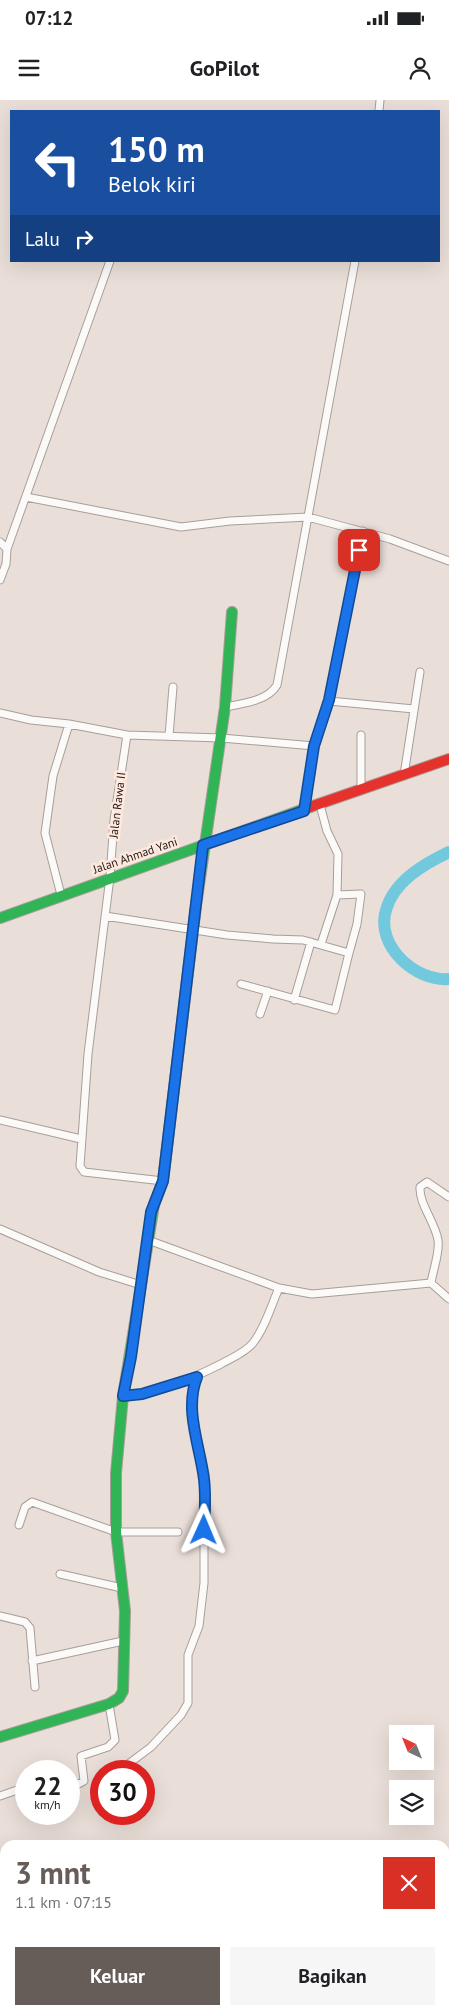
<!DOCTYPE html>
<html lang="id">
<head>
<meta charset="utf-8">
<style>
	:root { --surface:#fff; --page:#f6f6f6; --text:#202124; --muted:#757577; --accent:#665d59 }
	body { margin:0; font-family:"PT Sans",sans-serif; background:var(--page); color:var(--text); height:100vh; display:flex; flex-direction:column; font-size:19px; white-space:nowrap }
	* { box-sizing:border-box; margin:0 }
	p { font-size:16px; color:var(--muted) }
	.icon { flex:none; width:28px; height:28px; fill:none; stroke:currentColor; stroke-width:2; stroke-linecap:round; stroke-linejoin:round }
	.map { position:relative; flex:1; overflow:hidden }
	.drawer { position:absolute; left:0px; top:1740px; width:450px; height:175px; display:flex; flex-direction:column; background:var(--surface); border-radius:15px 15px 0 0; box-shadow:0 5px 20px #0002 }
	.drawer>* { flex:none }
	.hud { position:absolute; left:10px; top:10px; width:430px; height:152px; border-radius:0px; box-shadow:0 5px 20px #0002; background:#1a4fa0; color:#fff; overflow:hidden }
	.needle { width:32px; rotate:317deg }
	.controls { position:absolute; left:389px; top:1625px; display:grid; gap:10px }
	.controls a { display:grid; place-items:center; width:45px; height:45px; border-radius:0px; background:var(--surface); box-shadow:0 5px 20px #0002; font-size:25px }
	.speed { position:absolute; left:15px; top:1660px; display:flex; gap:10px; font-size:25px; font-weight:700; text-align:center }
	.speed>* { display:grid; place-content:center; width:65px; height:65px; border-radius:50%; background:var(--surface); box-shadow:0 5px 20px #0002; line-height:1 }
	.speed small { font-size:12px; font-weight:400 }
	.speed .limit { border:8px solid #d22; background:#fff; color:#111 }
	.pin { position:absolute; display:grid; place-items:center; width:42px; height:42px; color:#fff; margin:-21px; border-radius:10px; box-shadow:0 2px 8px #0006 }
	.me { position:absolute; width:55px; margin:-28px; rotate:1deg; stroke-linejoin:round; filter:drop-shadow(0 0 4px #0008) }
	.turn { display:flex; align-items:center; gap:18px; height:105px; padding:0 15px; font-size:22px }
	.turn .icon { width:65px; height:65px; stroke-width:2.5 }
	.turn b { display:block; font-size:35px; line-height:42px }
	.then { display:flex; align-items:center; height:48px; padding:0 15px; background:#0003; gap:10px; font-size:19px }
	.round { display:grid; place-items:center; flex:none; width:52px; height:52px; border-radius:0px; background:var(--page) }
	.overview { display:flex; align-items:center; justify-content:space-between; height:85px; padding:0 15px }
	h1 { font-size:30px; font-weight:600; line-height:38px; color:var(--accent) }
	.button { display:flex; gap:10px; margin-top:auto; padding:10px 15px }
	.button a { flex:1; height:58px; border-radius:0px; background:var(--accent); color:#fff; font-size:20px; font-weight:600; line-height:58px; text-align:center }
	.button a+a { background:var(--page); color:var(--text) }
	.status { display:flex; justify-content:space-between; align-items:center; height:35px; padding:0 25px; background:var(--surface); direction:ltr }
	.status svg { height:14px; fill:currentColor }
	header { display:flex; justify-content:space-between; align-items:center; height:65px; padding:0 15px; background:var(--surface); font-size:22px; font-weight:600 }
	.map>svg:first-child { display:block }
</style>
</head>
<body>
<div class="status"><b>07:12</b><svg viewBox="0 0 49 12"><path d="M0 12V9h3v3zM5 12V6h3v6zM10 12V3h3v9zM15 12V0h3v12zM26 1h20v11H26zM47 4h2v5h-2z"/></svg></div>
<header><svg class="icon" aria-label="menu" viewBox="0 0 24 24"><path d="M4 6h16M4 12h16M4 18h16"/></svg>GoPilot<svg class="icon" aria-label="person" viewBox="0 0 24 24"><circle cx="12" cy="8" r="4"/><path d="M4 21q1-7 8-7t8 7"/></svg></header>
<div class="map">
<svg width="449" height="1915" viewBox="0 0 449 1915">
	<rect width="100%" height="100%" fill="#eaded8"/>
	<g fill="none" stroke-linecap="round" stroke-linejoin="round">
		<path stroke="#72c8dc" stroke-width="12" d="M449 752C424 764 394 781 386 810 375 846 416 882 449 879"/>
		<defs>
			<path id="street" d="M379 11 380 0
				M26 397 181 427 230 421 308 417 390 439 449 461
				M0 442 7 449 6 464 0 480
				M7 449 110 161
				M329 601 414 609
				M225 607C241 604 268 601 277 585L355 161
				M0 613 31 620 69 624 127 635 221 638 314 646
				M127 635 114 720 110 777 88 954 80 1066 84 1072 163 1081
				M361 635V690
				M169 636 173 587
				M404 675 420 572
				M320 705 327 731 338 754 337 795 321 844
				M304 711 314 646 329 601 363 431
				M61 795 45 733 53 676 69 624
				M337 795 361 794 357 824 349 853
				M105 816 227 835 273 839 303 840 349 853 335 910 241 884
				M294 900 311 842
				M260 914 268 891
				M0 1020 81 1039
				M0 1129 99 1172 141 1185
				M148 1140 279 1188 312 1194 431 1183 449 1199
				M431 1183C433 1170 440 1152 438 1140 435 1122 419 1104 420 1087L427 1082 449 1097
				M123 1296C159 1293 189 1280 221 1264 231 1258 245 1253 253 1243 265 1228 271 1206 279 1188
				M19 1425 25 1407 32 1402 116 1432H178
				M60 1474 122 1488
				M0 1516 25 1522 30 1528 35 1587
				M32 1561 123 1541
				M119 1671 151 1647 181 1615 188 1603V1555L199 1526 204 1483V1379L194 1328 192 1305 193 1292 197 1277
				M69 1689 84 1681 81 1656 108 1647 115 1640 109 1604
				M0 1696 26 1687
				M0 1757H5
				M0 1872H5
				M67 1910V1915
				M117 1910V1915"/>
			<path id="fast" d="M196 806 225 607 232 512
				M0 818 310 707
				M0 1637 109 1604 119 1598 123 1591 125 1511 116 1432V1373L123 1296 154 1105"/>
			<path id="slow" d="M154 1105 163 1081 196 806"/>
			<path id="jam" d="M310 707 449 659"/>
		</defs>
		<use href="#street" stroke="#a79e99" stroke-width="9"/>
		<use href="#fast" stroke="#a79e99" stroke-width="12"/>
		<use href="#slow" stroke="#a79e99" stroke-width="12"/>
		<use href="#jam" stroke="#a79e99" stroke-width="12"/>
		<use href="#street" stroke="#fcfaf9" stroke-width="7"/>
		<use href="#fast" stroke="#30b455" stroke-width="10"/>
		<use href="#slow" stroke="#ff9f0a" stroke-width="10"/>
		<use href="#jam" stroke="#e5322d" stroke-width="10"/>
	</g>
	<g fill="none" stroke-linecap="round" stroke-linejoin="round">
		<defs>
			<path id="route" d="M204 1430C205 1413 206 1396 204 1379 200 1346 184 1310 197 1277L142 1294 123 1296 131 1257 151 1112 163 1081 203 745 304 711 314 646 329 600 359 450"/>
		</defs>
		<use href="#route" stroke="#114b97" stroke-width="12"/>
		<use href="#route" stroke="#1a73e8" stroke-width="9"/>
	</g>
	<g text-anchor="middle" dominant-baseline="central" stroke-width="5" stroke-linejoin="round" paint-order="stroke">
		<g font-size="12" fill="#1f1814" stroke="#ffe8de">
			<text transform="translate(117 705) rotate(-83)">Jalan Rawa II</text>
			<text transform="translate(135 755) rotate(-19)">Jalan Ahmad Yani</text>
		</g>
	</g>
</svg>
<div class="controls">
<a><svg class="needle" viewBox="-14 -14 28 28"><path d="M0-13l5 13h-10z" fill="#e53935"/><path d="M0 13l5-13h-10z" fill="#757577"/></svg></a>
<a><svg class="icon" aria-label="layers" viewBox="0 0 24 24"><path d="M12 4l9 5-9 5-9-5zM3 14l9 5 9-5"/></svg></a>
</div>
<div class="speed"><div>22<small>km/h</small></div><div class="limit">30</div></div>
<div class="pin" style="left:359px;top:450px;background:#d93025"><svg class="icon" aria-label="arrive" viewBox="0 0 24 24"><path d="M6 21V4h12l-3 4 3 4H6"/></svg></div>
<svg class="me" style="left:204px;top:1430px" viewBox="-20 -20 40 40"><path d="M0-17L14 15 0 8-14 15z" fill="#1a73e8" stroke="#fff" stroke-width="4"/></svg>
<div class="hud">
<div class="turn"><svg class="icon" aria-label="left" viewBox="0 0 24 24"><path d="M17 20v-9H6M10 6l-5 5 5 5"/></svg><div><b>150 m</b>Belok kiri</div></div>
<div class="then">Lalu<svg class="icon" aria-label="right" viewBox="0 0 24 24"><path d="M7 20v-9h11M14 6l5 5-5 5"/></svg></div>
</div>
<section class="drawer">
<div class="overview"><div><h1>3 mnt</h1><p>1.1 km · 07:15</p></div><a class="round" style="background:#d93025;color:#fff"><svg class="icon" aria-label="close" viewBox="0 0 24 24"><path d="M6 6l12 12M18 6L6 18"/></svg></a></div>
<div class="button"><a>Keluar</a><a>Bagikan</a></div>
</section>
</div>
</body>
</html>
